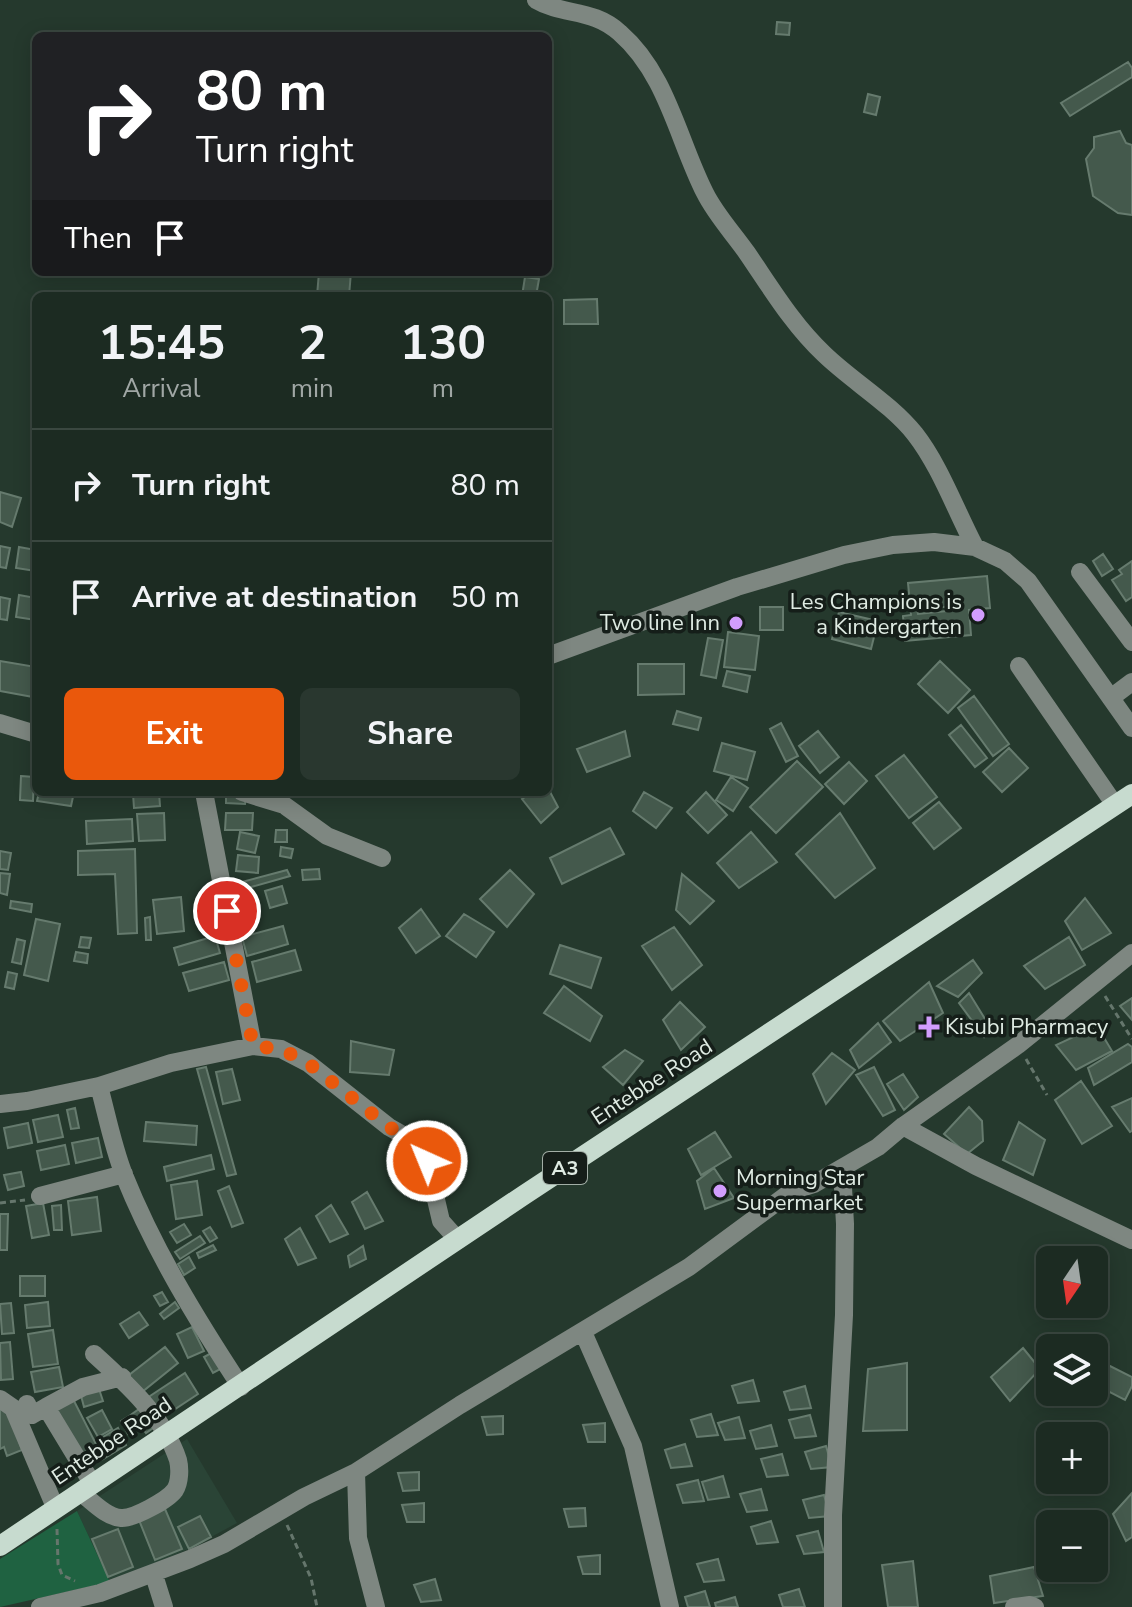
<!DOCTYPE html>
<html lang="en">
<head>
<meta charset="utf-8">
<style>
	:root { --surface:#1c2b22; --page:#29372f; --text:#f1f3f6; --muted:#a0a7a5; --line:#3a4740; --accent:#ea580c }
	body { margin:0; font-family:"Nunito Sans",sans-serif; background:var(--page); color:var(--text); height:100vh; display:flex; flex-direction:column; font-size:30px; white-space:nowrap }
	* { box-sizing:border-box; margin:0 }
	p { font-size:26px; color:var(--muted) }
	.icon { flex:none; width:44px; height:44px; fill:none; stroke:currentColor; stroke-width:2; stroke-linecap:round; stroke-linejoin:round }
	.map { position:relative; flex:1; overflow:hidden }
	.sheet { position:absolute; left:32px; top:292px; width:520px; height:504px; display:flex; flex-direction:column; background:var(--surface); border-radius:12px; box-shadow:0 4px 20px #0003,0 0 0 2px var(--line) }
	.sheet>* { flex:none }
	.top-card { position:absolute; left:32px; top:32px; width:520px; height:244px; border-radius:12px; box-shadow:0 4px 20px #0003,0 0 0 2px var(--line); background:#202124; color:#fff; overflow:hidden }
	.needle { width:52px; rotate:193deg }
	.controls { position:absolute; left:1036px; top:1246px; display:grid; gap:16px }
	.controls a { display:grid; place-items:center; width:72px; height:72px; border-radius:12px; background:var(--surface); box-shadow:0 4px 20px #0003,0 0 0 2px var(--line); font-size:40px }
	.pin { position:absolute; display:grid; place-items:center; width:68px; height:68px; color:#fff; margin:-34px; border:4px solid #fff; border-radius:50%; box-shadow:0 2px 8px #0007 }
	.me { position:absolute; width:88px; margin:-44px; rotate:316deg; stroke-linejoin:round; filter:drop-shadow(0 0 6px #0008) }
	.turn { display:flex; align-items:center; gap:28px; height:168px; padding:0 32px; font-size:36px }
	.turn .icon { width:104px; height:104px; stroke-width:2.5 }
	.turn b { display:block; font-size:56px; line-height:68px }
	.then { display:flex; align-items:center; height:76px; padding:0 32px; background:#0003; gap:16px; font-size:30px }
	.eta { display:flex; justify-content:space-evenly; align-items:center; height:136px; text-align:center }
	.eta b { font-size:48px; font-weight:700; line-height:56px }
	.button { display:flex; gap:16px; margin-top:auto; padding:16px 32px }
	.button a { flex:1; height:92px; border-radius:12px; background:var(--accent); color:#fff; font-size:32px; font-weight:700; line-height:92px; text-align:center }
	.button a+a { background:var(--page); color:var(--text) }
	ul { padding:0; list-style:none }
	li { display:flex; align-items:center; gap:24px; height:112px; padding:0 32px; border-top:2px solid var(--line) }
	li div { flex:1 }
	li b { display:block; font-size:30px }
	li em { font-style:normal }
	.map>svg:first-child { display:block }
</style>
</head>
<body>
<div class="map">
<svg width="1132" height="1607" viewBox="0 0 1132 1607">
	<rect width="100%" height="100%" fill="#25392d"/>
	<path fill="#2a4436" d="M187 1439 237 1523 189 1549 110 1582 77 1511Z"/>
	<path fill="#1f6241" d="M77 1511 110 1582 0 1607V1559Z"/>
	<path fill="#44594c" stroke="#667b6e" stroke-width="2" fill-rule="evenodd" d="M777 22 790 23 789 35 776 34Z
		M1128 62 1132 68V77L1070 116 1061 103Z
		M868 94 880 97 876 115 864 112Z
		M1120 131 1126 143 1132 145V215L1118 213 1093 196 1086 159 1094 148V137Z
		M319 272H351L349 296H317Z
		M525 277 539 279 536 296H522Z
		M597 299 598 324H564V300Z
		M0 492 21 498 12 527 0 522Z
		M0 546 10 548 6 568 0 567Z
		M19 547 36 550V571L16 568Z
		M1103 554 1113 569 1102 576 1093 561Z
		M1132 561V597L1126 601 1112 580 1122 574 1119 570Z
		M987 576 990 608 969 610 971 635 905 641 903 616 911 615 908 583ZM956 606V610L918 614 917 609Z
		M19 595 36 598V620L16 617Z
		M0 597 10 599 7 620 0 619Z
		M760 607H783V630H760Z
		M839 612 878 621 871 649 832 639Z
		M728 632 759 636 755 670 724 667Z
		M708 638 723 640 716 678 701 675Z
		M0 661 36 667 33 697 0 691Z
		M940 661 970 690 948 713 918 684Z
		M638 664H684V694L638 695Z
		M727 671 750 676 747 692 723 686Z
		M974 696 1009 744 993 756 958 708Z
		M677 711 701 718 698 730 673 724Z
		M781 723 798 756 786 762 770 729Z
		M961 725 987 758 975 767 949 735Z
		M625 731 630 756 587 772 577 749Z
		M818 731 839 757 820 773 799 746Z
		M722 743 755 752 747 780 714 771Z
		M1009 748 1028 768 1002 792 983 772Z
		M904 755 937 797 909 818 876 776Z
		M797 761 823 787 776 833 750 807Z
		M849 762 867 781 844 804 825 784Z
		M21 776 34 777 33 801 20 800Z
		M731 777 748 788 733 811 716 800Z
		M548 788 558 807 541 823 522 799 533 792H548Z
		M39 792H74L71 806 37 801Z
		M159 792 160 806 134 808 133 794Z
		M644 792 672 808 656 828 633 811Z
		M706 792 727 815 708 833 687 812Z
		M226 793 246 795 245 804 226 803Z
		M939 802 961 828 934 849 913 823Z
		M164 813 165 840 139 841 137 814Z
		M226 813H253L252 830H225Z
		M840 813 875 868 835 898 796 854Z
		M132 819 133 841 87 844 86 821Z
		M610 828 624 854 562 884 550 858Z
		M276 830H287V842H275Z
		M240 832 259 836 255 853 237 849Z
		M751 832 777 862 739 888 717 863Z
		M281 847 293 849 291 858 280 856Z
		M135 849 137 933 118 934 115 874 78 875V851Z
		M0 851 11 853 8 870 0 869Z
		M238 855 259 857 258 873 236 871Z
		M319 869 320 879 303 880 302 870Z
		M287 870 290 876 244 889 242 882Z
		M510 870 534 894 507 927 480 899Z
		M0 873 10 874 7 895 0 893Z
		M682 874 714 901 690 924 676 910Z
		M282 886 287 903 270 908 265 891Z
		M249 893 254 910 247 912 242 895Z
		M181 897 184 931 157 934 153 900Z
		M1085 898 1111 933 1082 950 1065 921Z
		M11 901 32 904 31 912 10 908Z
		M421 909 440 936 416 953 399 928Z
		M464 914 494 932 476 957 446 936Z
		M150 917 151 940H146L145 918Z
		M36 919 60 924 48 981 24 975Z
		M283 926 288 944 247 956 242 937Z
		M674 927 702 965 672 990 642 946Z
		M215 936 220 953 179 965 174 948Z
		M81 937 91 938 89 948 79 947Z
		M1069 937 1085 965 1045 989 1024 966Z
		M17 939 25 941 21 964 12 962Z
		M560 945 601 958 591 988 550 974Z
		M295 950 301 970 257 982 252 962Z
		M76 952 88 954 87 963 74 961Z
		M973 960 982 973 958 997 937 986Z
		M224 962 229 980 189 991 183 973Z
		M8 972 17 974 14 989 5 987Z
		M929 982 943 1013 900 1041 883 1021Z
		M564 986 602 1016 590 1041 544 1013Z
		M969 993 990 1027 984 1037 959 1003Z
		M1132 998V1020L1120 1006Z
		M680 1002 705 1027 681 1050 663 1020Z
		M878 1023 891 1042 859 1068 850 1050Z
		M1097 1026 1112 1051 1076 1070 1056 1045Z
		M351 1041 394 1050 389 1075 350 1072Z
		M1128 1044 1132 1047V1062L1094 1085 1088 1068Z
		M625 1050 643 1061 623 1085 603 1067Z
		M832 1053 855 1070 826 1104 813 1074Z
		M206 1067 236 1174 227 1176 197 1069Z
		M874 1067 895 1110 883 1116 856 1075Z
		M232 1069 240 1100 223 1104 216 1072Z
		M903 1074 918 1097 904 1110 887 1084Z
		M1081 1081 1112 1126 1082 1144 1055 1100Z
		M1132 1098V1131L1130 1132 1112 1107Z
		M969 1107 982 1121 983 1141 967 1154 944 1134Z
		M75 1108 79 1128 71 1129 67 1110Z
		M58 1115 63 1137 38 1142 33 1120Z
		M146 1122 197 1126 196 1145 144 1141Z
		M1019 1122 1045 1140 1033 1175 1003 1160Z
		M28 1123 32 1143 8 1148 4 1128Z
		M715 1132 731 1157 701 1175 688 1149Z
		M98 1138 102 1157 76 1163 72 1143Z
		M65 1145 69 1164 41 1170 37 1151Z
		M211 1155 214 1169 167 1181 164 1167Z
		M714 1168 734 1198 705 1209 697 1181Z
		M21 1172 24 1186 8 1190 4 1175Z
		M197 1181 202 1215 176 1219 171 1185Z
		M229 1186 243 1223 232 1227 218 1191Z
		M367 1192 383 1221 365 1229 352 1202Z
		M97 1197 101 1231 72 1235 68 1201Z
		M43 1203 49 1235 32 1238 26 1206Z
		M61 1205 62 1230H54L52 1206Z
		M331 1205 348 1234 330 1242 316 1216Z
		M0 1214H8L7 1250H0Z
		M184 1224 191 1235 177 1243 170 1232Z
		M210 1227 217 1238 210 1242 203 1231Z
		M300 1228 316 1258 298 1265 285 1239Z
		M200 1236 205 1243 180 1259 175 1252Z
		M213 1245 216 1250 199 1258 197 1253Z
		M363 1246 366 1259 350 1267 348 1256Z
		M189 1257 195 1268 184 1275 178 1264Z
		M20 1276H45V1296H20Z
		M162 1292 168 1302 160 1306 154 1296Z
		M48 1302 50 1326 27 1328 25 1305Z
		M175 1302 179 1308 164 1319 160 1314Z
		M11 1303 14 1333 2 1334 0 1304Z
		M139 1312 148 1325 129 1338 120 1324Z
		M192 1327 204 1351 188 1358 177 1334Z
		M53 1330 58 1364 33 1367 28 1334Z
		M10 1342 13 1379 1 1380 0 1343Z
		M165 1347 178 1363 142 1392 129 1375Z
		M1023 1348 1040 1369 1010 1401 991 1377Z
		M215 1351 224 1367 213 1373 204 1357Z
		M907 1363V1430L863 1431 868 1369Z
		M1104 1363 1132 1377V1386L1125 1400 1094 1384V1374Z
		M59 1367 63 1387 35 1392 31 1372Z
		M185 1373 198 1394 160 1419 147 1398Z
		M753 1380 759 1401 738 1403 732 1386Z
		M98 1386 103 1401 84 1407 80 1392Z
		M805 1386 811 1408 790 1410 784 1392Z
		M72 1397 97 1446 77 1456 51 1408Z
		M6 1405 22 1450 7 1456 4 1447 0 1449V1407Z
		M142 1407 156 1426 146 1433 132 1414Z
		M102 1410 112 1429 98 1437 87 1418Z
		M711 1414 718 1435 697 1437 691 1420Z
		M131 1415 138 1428 128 1434 121 1421Z
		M810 1415 816 1436 795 1438 789 1420Z
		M503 1416V1434L487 1435 482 1417Z
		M739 1417 745 1438 725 1440 718 1423Z
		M605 1423V1442H588L583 1425Z
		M771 1425 777 1446 756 1449 750 1431Z
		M118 1428 126 1445 103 1459 99 1452 104 1449 98 1440Z
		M685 1444 692 1466 671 1468 665 1450Z
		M826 1446 832 1467 811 1469 805 1452Z
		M782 1454 788 1475 767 1477 761 1459Z
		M1050 1461V1480H1070L1056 1493 1037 1473Z
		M419 1472V1490L403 1491 398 1473Z
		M723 1476 729 1497 708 1500 702 1482Z
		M698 1480 704 1501 683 1503 677 1485Z
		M761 1489 767 1510 747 1512 740 1494Z
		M1132 1493V1537L1126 1541 1113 1514Z
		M824 1495 830 1516 809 1518 803 1500Z
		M424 1503V1522H407L402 1505Z
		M585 1508 586 1526 569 1527 564 1509Z
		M165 1509 182 1549 155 1560 139 1520Z
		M200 1516 211 1537 189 1549 178 1527Z
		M771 1521 778 1542 757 1544 751 1527Z
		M118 1529 133 1567 108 1577 92 1539Z
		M818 1531 824 1552 804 1554 797 1536Z
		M600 1555V1574H583L578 1557Z
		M718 1559 724 1580 704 1582 697 1564Z
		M913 1561 918 1607H888L882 1565Z
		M1034 1567 1043 1596 994 1603 990 1576Z
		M435 1579 441 1600 421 1602 414 1585Z
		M799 1589 805 1607H783L779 1595Z
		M705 1591 710 1607H688L685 1597Z
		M735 1597 738 1607H716L715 1603Z"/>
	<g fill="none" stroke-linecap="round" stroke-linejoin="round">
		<path stroke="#65766c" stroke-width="3" stroke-dasharray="6 4" stroke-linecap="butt" d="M1105 996 1132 1039
			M1026 1059 1047 1095
			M0 1203 25 1200
			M287 1525 311 1578 317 1607
			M57 1529 58 1564 62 1575 75 1581"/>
		<path stroke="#7e8781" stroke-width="18" d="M536 0C563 16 593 8 620 33 667 74 678 140 705 193 716 215 733 233 747 253 771 288 793 325 824 354 853 382 890 403 915 434 940 466 956 511 975 547
			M1080 572 1132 642
			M548 656 737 587 844 555 893 545 934 542 975 547 1005 561 1028 581 1132 728
			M1019 666 1115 805
			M1112 697 1132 682
			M0 723 36 734
			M204 792 253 1046
			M242 792 284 805 327 836 382 858
			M99 1086C107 1116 113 1147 124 1175 154 1250 197 1320 241 1387
			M0 1104 27 1101 99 1086 171 1063 253 1046 281 1049 308 1063 389 1127 419 1144 427 1161 441 1221 458 1240
			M903 1126 976 1166 1132 1240
			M40 1196 124 1174
			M583 1332 633 1446 670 1607
			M0 1399 13 1408 55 1507
			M27 1404 32 1415 46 1407 92 1483
			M46 1407 83 1387 122 1377
			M356 1472 358 1538 376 1607
			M80 1492C92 1501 106 1517 121 1518 133 1519 168 1500 175 1490 180 1482 180 1468 178 1460 164 1417 126 1383 94 1354
			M154 1575 164 1607
			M40 1607 100 1593 190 1559 224 1544 304 1497 356 1472 460 1405 689 1267 792 1191 814 1184 878 1147 903 1126 1018 1045 1132 953
			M833 1607V1515L844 1315 845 1224 842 1169
			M1014 1607 1030 1605 1035 1607"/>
		<path stroke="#c7dbcf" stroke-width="20" d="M0 1546 524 1195 1132 794"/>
	</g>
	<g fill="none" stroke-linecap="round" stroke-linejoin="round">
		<path stroke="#ea580c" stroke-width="14" stroke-dasharray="0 25.2" d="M227 911 253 1046 281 1049 308 1063 389 1127 419 1144 427 1161"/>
	</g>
	<g fill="#d29dfd" stroke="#151e19" stroke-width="3">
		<circle cx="978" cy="615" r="8"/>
		<circle cx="736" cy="623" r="8"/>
		<path d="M925 1015h8v8h8v8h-8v8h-8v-8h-8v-8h8z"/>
		<circle cx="720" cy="1191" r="8"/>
	</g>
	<g text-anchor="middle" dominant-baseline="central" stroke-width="7" stroke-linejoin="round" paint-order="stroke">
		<rect fill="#151e19" stroke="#a2aea6" stroke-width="2" x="543" y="1152" width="44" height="32" rx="6"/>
		<g font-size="20" font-weight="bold" fill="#dfebe3">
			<text x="565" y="1168">A3</text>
		</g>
		<g font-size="22" fill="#dfebe3" stroke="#151e19" text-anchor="end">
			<text x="962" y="602">Les Champions is<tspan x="962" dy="25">a Kindergarten</tspan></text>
			<text x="720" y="623">Two line Inn</text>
			<text x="945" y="1027" text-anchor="start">Kisubi Pharmacy</text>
			<text x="736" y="1178" text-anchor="start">Morning Star<tspan x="736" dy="25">Supermarket</tspan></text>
		</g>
		<g font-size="22" fill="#dfebe3" stroke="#151e19">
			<text transform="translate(652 1082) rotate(-33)">Entebbe Road</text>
			<text transform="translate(112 1441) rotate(-34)">Entebbe Road</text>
		</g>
	</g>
</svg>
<div class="controls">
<a><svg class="needle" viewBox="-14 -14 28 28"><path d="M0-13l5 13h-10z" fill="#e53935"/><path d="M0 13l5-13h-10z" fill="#a0a7a5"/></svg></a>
<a><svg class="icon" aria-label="layers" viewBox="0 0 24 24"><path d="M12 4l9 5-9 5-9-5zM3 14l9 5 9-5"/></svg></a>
<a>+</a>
<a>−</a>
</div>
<div class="pin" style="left:227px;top:911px;background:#d93025"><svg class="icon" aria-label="arrive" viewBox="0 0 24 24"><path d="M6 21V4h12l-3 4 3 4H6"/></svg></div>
<svg class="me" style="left:427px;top:1161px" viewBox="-20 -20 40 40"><circle r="17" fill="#ea580c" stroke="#fff" stroke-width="3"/><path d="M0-11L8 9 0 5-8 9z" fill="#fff"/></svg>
<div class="top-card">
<div class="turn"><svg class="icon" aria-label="right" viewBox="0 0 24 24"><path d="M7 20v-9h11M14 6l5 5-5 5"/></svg><div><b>80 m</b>Turn right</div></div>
<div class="then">Then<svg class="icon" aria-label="arrive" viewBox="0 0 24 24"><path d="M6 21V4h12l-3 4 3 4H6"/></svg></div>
</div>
<section class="sheet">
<div class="eta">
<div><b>15:45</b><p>Arrival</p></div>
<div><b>2</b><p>min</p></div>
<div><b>130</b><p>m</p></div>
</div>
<ul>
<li><svg class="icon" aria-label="right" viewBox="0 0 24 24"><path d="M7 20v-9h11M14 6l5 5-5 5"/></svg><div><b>Turn right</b></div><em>80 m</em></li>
<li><svg class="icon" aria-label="arrive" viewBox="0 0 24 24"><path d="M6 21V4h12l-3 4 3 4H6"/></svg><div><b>Arrive at destination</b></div><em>50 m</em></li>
</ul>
<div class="button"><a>Exit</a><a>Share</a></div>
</section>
</div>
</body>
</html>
